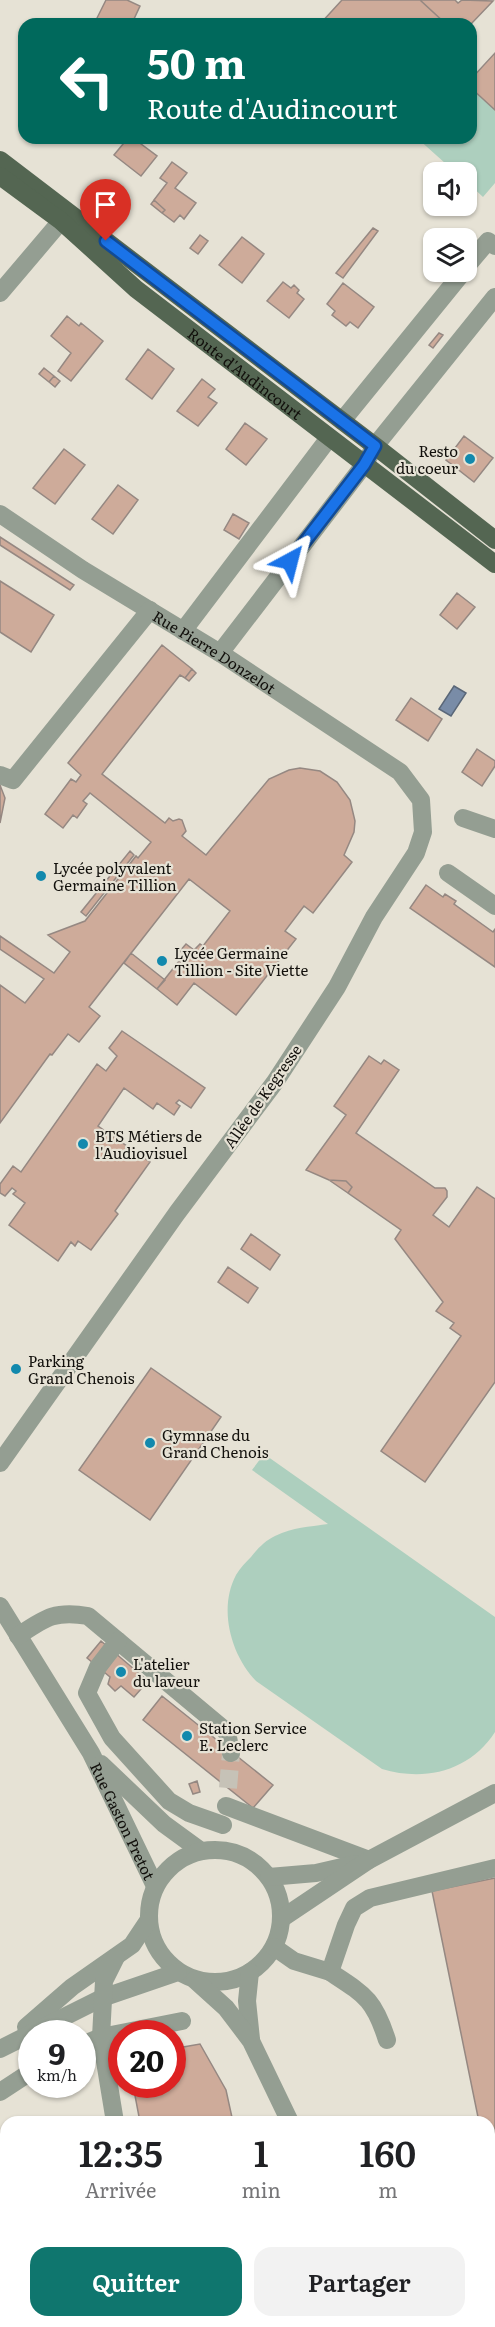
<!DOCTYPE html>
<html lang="fr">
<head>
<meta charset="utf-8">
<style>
	:root { --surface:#fff; --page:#f2f2f2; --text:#202124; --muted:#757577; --accent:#0f766e }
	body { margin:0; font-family:Literata,serif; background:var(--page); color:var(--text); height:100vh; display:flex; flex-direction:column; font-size:22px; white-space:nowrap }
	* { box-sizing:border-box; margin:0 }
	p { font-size:20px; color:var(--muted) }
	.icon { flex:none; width:33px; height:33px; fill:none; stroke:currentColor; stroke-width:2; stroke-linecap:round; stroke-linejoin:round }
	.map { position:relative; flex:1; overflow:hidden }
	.sheet { position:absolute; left:0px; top:2116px; width:495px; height:212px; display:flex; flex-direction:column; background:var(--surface); border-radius:18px 18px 0 0; box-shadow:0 2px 4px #0004 }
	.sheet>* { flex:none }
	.top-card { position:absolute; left:18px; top:18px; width:459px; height:126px; border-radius:18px; box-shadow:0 2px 4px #0004; background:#00695c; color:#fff; overflow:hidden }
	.tools { position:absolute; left:423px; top:162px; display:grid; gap:12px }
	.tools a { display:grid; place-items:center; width:54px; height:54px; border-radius:12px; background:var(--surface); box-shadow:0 2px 4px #0004; font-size:30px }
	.speed { position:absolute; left:18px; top:2020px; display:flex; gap:12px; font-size:30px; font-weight:700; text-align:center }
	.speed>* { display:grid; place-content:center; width:78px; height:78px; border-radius:50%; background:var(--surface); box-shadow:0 2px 4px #0004; line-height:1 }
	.speed small { font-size:15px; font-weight:400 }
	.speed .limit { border:9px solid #d22; background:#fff; color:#111 }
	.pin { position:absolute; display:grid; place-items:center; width:51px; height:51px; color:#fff; margin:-62px -26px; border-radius:50% 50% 50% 0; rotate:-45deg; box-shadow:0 0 6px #0007 }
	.pin .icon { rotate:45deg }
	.me { position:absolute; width:66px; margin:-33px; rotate:38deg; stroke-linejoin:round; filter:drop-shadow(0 0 4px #0008) }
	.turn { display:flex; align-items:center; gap:21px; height:126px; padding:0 30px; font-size:27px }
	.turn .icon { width:78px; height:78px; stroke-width:2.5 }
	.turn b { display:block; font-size:42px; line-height:51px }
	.eta { display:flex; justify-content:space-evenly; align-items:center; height:102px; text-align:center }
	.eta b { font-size:36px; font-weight:600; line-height:42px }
	.cta { display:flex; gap:12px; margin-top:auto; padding:12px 30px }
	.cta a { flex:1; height:69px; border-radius:18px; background:var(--accent); color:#fff; font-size:24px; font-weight:600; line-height:69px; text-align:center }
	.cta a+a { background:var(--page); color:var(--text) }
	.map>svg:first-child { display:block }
</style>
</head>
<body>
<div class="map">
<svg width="495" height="2327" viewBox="0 0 495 2327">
	<rect width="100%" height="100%" fill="#e6e2d5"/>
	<path fill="#adcfbe" d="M471 88 495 110V183L483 197 467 182 466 172H455L417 138H471Z
		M264 1454 495 1617V1732C470 1771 425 1782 382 1769L256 1681C231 1655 218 1609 236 1575 240 1568 246 1562 251 1557 257 1549 266 1540 275 1536 294 1527 308 1527 328 1524L252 1470Z"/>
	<path fill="#798ca7" stroke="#5a6778" stroke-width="1.5" d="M454 686 466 693 451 716 439 709Z"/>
	<path fill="#ceab9a" stroke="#958882" stroke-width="1.5" d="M106 0H127L140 6 134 19 142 24H111L97 18Z
		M342 0H420L446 24H320Z
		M420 0H455L458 3 462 0 493 1 471 24H446Z
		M495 53V110L471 88V79Z
		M128 138H133L157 156 141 176 114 155Z
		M172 162 187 173 175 188 196 203 184 219 180 215 174 222 162 213 165 210 154 200 167 183 160 178Z
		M154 200 165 210 162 213 151 204Z
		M373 228 378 231 343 278 336 273Z
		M200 235 208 241 198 254 190 248Z
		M242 237 264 254 242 283 219 265Z
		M283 282 291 288 294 285 299 290 297 293 304 299 289 318 267 301Z
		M343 283 374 307 358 328 350 322 346 326 332 315 335 311 327 304Z
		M67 316 79 326 81 323 103 341 71 381 58 371 71 353 51 336Z
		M439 333 443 335 433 348 429 345Z
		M148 349 174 369 152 399 126 379Z
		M44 368 54 376 49 382 39 374Z
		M54 376 60 381 55 387 49 382Z
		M202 379 215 389 208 397 217 403 198 426 177 411Z
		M245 423 267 439 246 465 226 449Z
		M464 436 493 458 474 482 446 460Z
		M64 449 85 465 55 504 33 488Z
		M118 485 138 500 113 534 92 519Z
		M233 514 249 523 239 539 224 530Z
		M0 537 74 585 70 590 0 545Z
		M0 581 54 615 31 652 0 632Z
		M457 593 475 607 457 629 440 615Z
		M162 645 192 669 185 678 180 675 102 774 165 823 169 818 173 821 179 819 182 820 186 831 182 836 206 855 269 779 289 770 300 768 320 771 337 782 350 800 355 821 354 832 344 855 352 862 313 913 304 906 285 931 296 939 236 1015 194 983 177 1005 157 989 179 961 183 964 188 958 180 951 186 944 194 950 200 944 203 946 230 911 189 879 89 1007 100 1016 79 1042 68 1034 52 1055 50 1054 0 1123V985L25 1003 44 979 0 949V936L54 973 70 952 48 935 85 921 136 856 138 858 151 842 90 793 83 801 87 804 77 818 73 815 63 828 45 814 71 779 76 782 81 775 68 763Z
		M192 669 196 673 189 681 185 678Z
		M411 698 442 719 428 741 396 720Z
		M477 749 495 761V766L482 786 462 772Z
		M0 785 5 798 0 823Z
		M130 851 134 855 86 916 81 912Z
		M426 885 443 897 445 894 456 901 454 904 493 932 495 929V967L410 908Z
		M131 953 165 980 157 989 124 963Z
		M122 1031 205 1088 191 1108 179 1100 176 1103 180 1106 174 1115 157 1103 153 1109 124 1088 98 1126 150 1162 115 1211 118 1214 91 1250 78 1241 75 1246 71 1242 58 1261 9 1225 25 1203 13 1194 16 1191 12 1188 5 1196 0 1193V1184L13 1166 21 1172 97 1064 106 1071 117 1056 109 1048Z
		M369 1056 381 1064 384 1060 399 1070 356 1133 435 1188H445L447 1191V1197L433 1215 449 1227 477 1187 495 1199V1382L425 1482 381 1451 461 1336 450 1328 454 1323 436 1311 443 1302 395 1239 401 1230 348 1193 352 1187 346 1181 329 1180 306 1170 346 1115 334 1106Z
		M329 1180 346 1181 352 1187 348 1193Z
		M251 1234 280 1255 270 1270 241 1249Z
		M228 1267 258 1288 248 1303 218 1282Z
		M151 1368 221 1417 150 1520 79 1470Z
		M101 1641 148 1681 134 1697 121 1686 115 1691 108 1684 110 1677 87 1658Z
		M162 1696 273 1785 253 1808 143 1720Z
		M197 1781 200 1792 193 1794 189 1784Z
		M495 1878V2196H494L489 2173V2122H479L432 1891Z
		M200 2044 226 2090 233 2122H140L133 2085H172V2049Z
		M144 2322H294L295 2327H145Z
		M434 2322H477L478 2325 460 2327Z"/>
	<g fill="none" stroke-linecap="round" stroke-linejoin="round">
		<path stroke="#c6c2b7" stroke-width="18" stroke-dasharray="18 9" stroke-linecap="butt" d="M228 1788 231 1753"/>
		<g stroke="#949e92" stroke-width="18">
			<path d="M466 267 488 241 495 246"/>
			<path d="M0 293 61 221"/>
			<path d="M342 421 463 272"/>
			<path id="s1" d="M0 514 83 570 220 653 400 772 421 800 423 832 416 853 374 917 337 987 275 1082 177 1213 0 1463"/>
			<path d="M183 631 329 438"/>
			<path d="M220 653 364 465 375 446 495 297"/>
			<path d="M0 775 13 780 150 610"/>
			<path d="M463 818 495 829"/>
			<path d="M448 873 495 906"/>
			<path id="s2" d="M0 1606 91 1753 155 1886"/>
			<path d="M18 1636C45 1618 55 1610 88 1616L227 1732 231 1753"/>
			<path d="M118 1641 98 1667 87 1693 112 1738 169 1801 189 1813 223 1825"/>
			<path d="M101 1764 164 1824 201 1851"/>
			<path d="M226 1806 369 1860"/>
			<circle cx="215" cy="1916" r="66"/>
			<path d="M269 1877 316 1873 355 1864"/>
			<path d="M281 1919 369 1860 495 1793"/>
			<path d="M274 1947 294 1961 330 1972"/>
			<path d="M250 1972 247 2001 251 2039"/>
			<path d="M195 1980 226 2008 251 2041 290 2122"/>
			<path d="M26 2027 72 1987 132 1945 148 1921"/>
			<path d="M387 2040C374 1999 365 1995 330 1972L346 1925 354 1908 370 1898 495 1868"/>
			<path d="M82 2045 101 2037 182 2021"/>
			<path d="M0 2049 102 1998 178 1972"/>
			<path d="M0 2092 32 2071"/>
			<path d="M115 2122 101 2037 104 1981 116 1957"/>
			<path d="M367 2322 371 2327"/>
		</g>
		<g stroke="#546652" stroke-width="18">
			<path d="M0 160 375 446 495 540"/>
			<path id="s3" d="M0 176 61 221 136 289 495 564"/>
		</g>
	</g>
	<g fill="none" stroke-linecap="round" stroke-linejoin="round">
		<defs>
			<path id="route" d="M106 241 375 446 364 465 290 561"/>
		</defs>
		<use href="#route" stroke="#114b97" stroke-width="15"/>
		<use href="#route" stroke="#1a73e8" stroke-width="10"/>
	</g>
	<g fill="#1289ad" stroke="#e6e2d5" stroke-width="2">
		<circle cx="470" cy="459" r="6"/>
		<circle cx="41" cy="876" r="6"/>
		<circle cx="162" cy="961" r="6"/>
		<circle cx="83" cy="1144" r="6"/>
		<circle cx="16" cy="1369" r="6"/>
		<circle cx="150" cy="1443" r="6"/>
		<circle cx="121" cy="1672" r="6"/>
		<circle cx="187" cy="1736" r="6"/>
	</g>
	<g text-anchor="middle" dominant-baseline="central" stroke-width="4.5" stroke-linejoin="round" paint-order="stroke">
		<g font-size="15" fill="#12100c" stroke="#e6e2d5">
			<text stroke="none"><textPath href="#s3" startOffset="315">Route d'Audincourt</textPath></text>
			<text stroke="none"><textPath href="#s1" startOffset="255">Rue Pierre Donzelot</textPath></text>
			<text transform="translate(262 1096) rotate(-55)">Allée de Kegresse</text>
			<text stroke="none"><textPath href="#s2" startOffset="248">Rue Gaston Pretot</textPath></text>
		</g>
		<g font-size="15" fill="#12100c" stroke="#e6e2d5" text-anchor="start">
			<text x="458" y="450" text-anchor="end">Resto<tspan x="458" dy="17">du coeur</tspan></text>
			<text x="53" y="867">Lycée polyvalent<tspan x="53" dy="17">Germaine Tillion</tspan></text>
			<text x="174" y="952">Lycée Germaine<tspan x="174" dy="17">Tillion - Site Viette</tspan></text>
			<text x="95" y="1135">BTS Métiers de<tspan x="95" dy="17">l'Audiovisuel</tspan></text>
			<text x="28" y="1360">Parking<tspan x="28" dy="17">Grand Chenois</tspan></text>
			<text x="162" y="1434">Gymnase du<tspan x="162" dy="17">Grand Chenois</tspan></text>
			<text x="133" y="1663">L'atelier<tspan x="133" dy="17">du laveur</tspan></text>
			<text x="199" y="1727">Station Service<tspan x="199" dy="17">E. Leclerc</tspan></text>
		</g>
	</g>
</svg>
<div class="tools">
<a><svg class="icon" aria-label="sound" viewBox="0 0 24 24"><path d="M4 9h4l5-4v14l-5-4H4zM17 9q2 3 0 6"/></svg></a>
<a><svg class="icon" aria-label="layers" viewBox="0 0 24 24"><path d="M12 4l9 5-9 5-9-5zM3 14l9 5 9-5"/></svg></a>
</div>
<div class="speed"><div>9<small>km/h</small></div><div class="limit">20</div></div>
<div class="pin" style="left:106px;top:241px;background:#d93025"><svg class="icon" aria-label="arrive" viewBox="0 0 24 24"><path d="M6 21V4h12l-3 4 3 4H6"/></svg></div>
<svg class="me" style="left:290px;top:561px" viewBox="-20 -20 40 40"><path d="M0-17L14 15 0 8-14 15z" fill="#1a73e8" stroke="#fff" stroke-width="4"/></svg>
<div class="top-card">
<div class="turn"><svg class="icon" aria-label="left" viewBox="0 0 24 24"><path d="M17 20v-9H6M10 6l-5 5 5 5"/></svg><div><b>50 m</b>Route d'Audincourt</div></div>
</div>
<section class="sheet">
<div class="eta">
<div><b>12:35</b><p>Arrivée</p></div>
<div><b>1</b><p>min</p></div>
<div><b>160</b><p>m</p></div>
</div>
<div class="cta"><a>Quitter</a><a>Partager</a></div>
</section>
</div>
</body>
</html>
